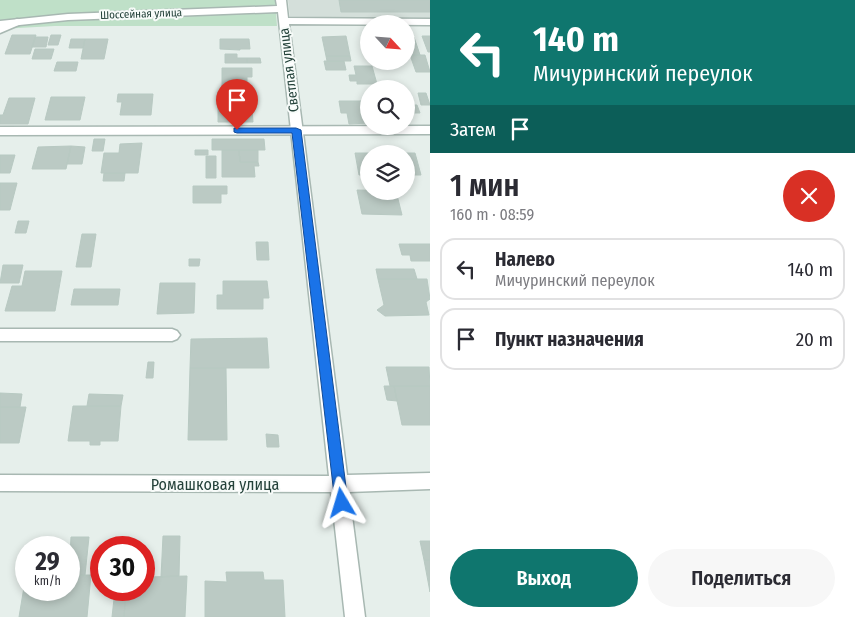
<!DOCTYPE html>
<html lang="ru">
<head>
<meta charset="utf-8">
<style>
	:root { --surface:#fff; --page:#f7f7f7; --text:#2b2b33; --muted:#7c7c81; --line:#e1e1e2; --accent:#0f766e }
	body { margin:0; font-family:"Fira Sans Condensed",sans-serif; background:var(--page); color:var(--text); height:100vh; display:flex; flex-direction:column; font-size:19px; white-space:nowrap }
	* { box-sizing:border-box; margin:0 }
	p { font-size:16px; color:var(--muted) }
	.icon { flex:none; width:28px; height:28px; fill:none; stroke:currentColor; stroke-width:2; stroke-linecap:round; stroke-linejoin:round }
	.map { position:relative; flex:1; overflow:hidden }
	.panel { display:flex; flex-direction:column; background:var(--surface); width:425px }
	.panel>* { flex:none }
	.guide { background:#0f766e; color:#fff; overflow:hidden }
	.needle { width:32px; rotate:116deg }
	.controls { position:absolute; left:360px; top:15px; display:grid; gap:10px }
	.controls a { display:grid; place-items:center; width:55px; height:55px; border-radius:50%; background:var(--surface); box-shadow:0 2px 8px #0003; font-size:25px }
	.speed { position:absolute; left:15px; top:536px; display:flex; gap:10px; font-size:25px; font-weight:700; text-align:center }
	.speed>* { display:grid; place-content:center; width:65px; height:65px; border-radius:50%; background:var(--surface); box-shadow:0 2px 8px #0003; line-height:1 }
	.speed small { font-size:12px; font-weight:400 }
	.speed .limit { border:8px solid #d22; background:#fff; color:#111 }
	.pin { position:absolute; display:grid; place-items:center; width:42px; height:42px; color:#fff; margin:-51px -21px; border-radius:50% 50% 50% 0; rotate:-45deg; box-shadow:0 0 5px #0007 }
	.pin .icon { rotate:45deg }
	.me { position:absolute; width:55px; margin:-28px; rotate:353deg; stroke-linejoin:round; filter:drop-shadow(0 0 4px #0008) }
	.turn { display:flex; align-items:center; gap:18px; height:105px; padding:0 20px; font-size:22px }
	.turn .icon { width:65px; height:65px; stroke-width:2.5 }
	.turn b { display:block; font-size:35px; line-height:42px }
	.then { display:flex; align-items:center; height:48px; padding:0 20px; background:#0003; gap:10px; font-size:19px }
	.round { display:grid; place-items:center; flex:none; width:52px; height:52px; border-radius:26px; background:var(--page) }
	.headline { display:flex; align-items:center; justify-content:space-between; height:85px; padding:0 20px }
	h1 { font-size:30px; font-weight:600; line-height:38px }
	.primary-button { display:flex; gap:10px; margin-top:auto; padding:10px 20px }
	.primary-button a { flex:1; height:58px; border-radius:30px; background:var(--accent); color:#fff; font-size:20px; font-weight:600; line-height:58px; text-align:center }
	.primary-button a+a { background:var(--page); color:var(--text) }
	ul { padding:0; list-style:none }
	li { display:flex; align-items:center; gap:15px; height:62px; margin:0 10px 8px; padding:0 10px; border:2px solid var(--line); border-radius:15px }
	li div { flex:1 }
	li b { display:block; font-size:19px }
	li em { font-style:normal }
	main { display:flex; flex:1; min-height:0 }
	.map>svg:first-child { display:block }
</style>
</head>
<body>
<main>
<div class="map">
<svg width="430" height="617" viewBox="0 0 430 617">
	<rect width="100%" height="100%" fill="#e6efeb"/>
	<path fill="#d4dfda" d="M288 0H430V26H406V24H369V26H291Z"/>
	<path fill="#bfe0c8" d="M0 0H275L277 26H55L0 29Z"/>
	<path fill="#bbcac4" stroke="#b8c9c2" d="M339 0H430V12H341Z
		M12 35H36L30 54H5Z
		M51 35H61L58 45H48Z
		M346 36 350 56H326L322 37Z
		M422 36H430V52H428Z
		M35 37H48L46 47H32Z
		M406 37H414L420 55H406Z
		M71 39H85L83 48H69Z
		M85 39H108L104 59H81Z
		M220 39H249L250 49H240V50L220 49Z
		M35 49H54L51 59H32Z
		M225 54H237V58H247V63H225Z
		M410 55H425L430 72H416Z
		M326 56H350L351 61H327Z
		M247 58H260L261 63H247Z
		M324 61H344L346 70H326Z
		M57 62H78L76 71H54Z
		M354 66H372L377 84H357V81H350L349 75H356Z
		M222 68H252V77H247V88H222Z
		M218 92H236L237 108H218Z
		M418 93H426L430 105H421Z
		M118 94H153L151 115H120L122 102H117Z
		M51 97H85L80 120H45Z
		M9 98H35L28 124H0V115H3Z
		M339 101H365L369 114V123L349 124 347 113H341Z
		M406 105H417L420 113H408Z
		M218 108H252L253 122H218Z
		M94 139H105L103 151H92Z
		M212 139H264L265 150H212Z
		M142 143 138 173H101L104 153H119L120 144Z
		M71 146 66 169H32L38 147Z
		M71 146 85 147 82 164H67Z
		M195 150H208V155H195Z
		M222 150H239L240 162H258L259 166H254L255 177H222Z
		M239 150H258V162H240Z
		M355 153H399V154H369V175H359Z
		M399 153H415L421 175H406V154Z
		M0 155H15L10 173H0Z
		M206 156H216V178H206Z
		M104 173H125L124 181H103Z
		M0 183H17L10 210H0Z
		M193 186H227V194H221V203H193Z
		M357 190 396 191 402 215 362 214Z
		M18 221H29L26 233H15Z
		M82 234H96L91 267H76Z
		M256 242H268L269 260H257Z
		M399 244H430V261H411L410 255H402Z
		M189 259H200L199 266H189Z
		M3 265H23L19 283H0Z
		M376 269H414L417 279H378Z
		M25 271H62L55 311H5L12 286H22Z
		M378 279H427L430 299 426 302 429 315 385 316 377 310 384 305Z
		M223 281H267L269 298H263V309H217V295H223Z
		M160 283H195L194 313 157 314Z
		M74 289H120L118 305H71Z
		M267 338 269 368H190L191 339Z
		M148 362H154L153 378H146Z
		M386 367H429L430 386H390Z
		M190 368H226L227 440H188Z
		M384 386H394L397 401 387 400Z
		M394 386H430V425H402Z
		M0 393 22 394 20 407H0Z
		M89 394 123 395 121 406H87Z
		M73 406H121L118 441H100V445H90V441H68Z
		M0 407H26L19 443H0Z
		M266 434 278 435 279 447H267Z
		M163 536H180L179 576 161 577Z
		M71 537H89L85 575H69Z
		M420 541H430V560H424Z
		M424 560H430V592Z
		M226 572H263L264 580H283L285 617H205V581L227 582Z
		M26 575V590H69V575H91L87 617H19Z
		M187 576 185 617H124L126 590H144V577Z
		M115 590H126L124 617H112Z"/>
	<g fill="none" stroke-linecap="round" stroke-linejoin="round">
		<defs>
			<path id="service" d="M17 19 21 20V24L0 33V26Z
				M430 126V134L0 135V127Z
				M0 329H172L177 331 180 335 177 339 172 341H0Z"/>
			<path id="minor" d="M276 0H286L288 18 430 19V25L289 24 347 475 430 473V489L349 492 365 617H345L331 492 0 491V475L329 476 278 12 68 20 0 27V21L68 14 277 6Z"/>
		</defs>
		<use href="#service" stroke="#a8b8b2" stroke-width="3"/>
		<use href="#minor" stroke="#a8b8b2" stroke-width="3"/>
		<use href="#service" fill="#fff" fill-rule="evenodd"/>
		<use href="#minor" fill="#fff" fill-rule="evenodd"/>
	</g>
	<path fill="#1a73e8" stroke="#114b97" d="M234 128H296L301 130 348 503 346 508 342 510 337 508 335 503 292 133H237L234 132Z"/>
	<g text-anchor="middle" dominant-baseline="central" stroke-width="4" stroke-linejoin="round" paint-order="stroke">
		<g font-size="11" fill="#24423a" stroke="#f7fbf9">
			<text transform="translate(141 14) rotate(-2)">Шоссейная улица</text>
		</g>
		<g font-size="14" fill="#24423a" stroke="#f7fbf9">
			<text transform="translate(289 70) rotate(-97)">Светлая улица</text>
		</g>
		<g font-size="16" fill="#24423a" stroke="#f7fbf9">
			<text x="215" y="484">Ромашковая улица</text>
		</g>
	</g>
</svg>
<div class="controls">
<a><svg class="needle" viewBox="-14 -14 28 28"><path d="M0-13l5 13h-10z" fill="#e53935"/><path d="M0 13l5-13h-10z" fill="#7c7c81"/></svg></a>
<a><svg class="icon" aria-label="search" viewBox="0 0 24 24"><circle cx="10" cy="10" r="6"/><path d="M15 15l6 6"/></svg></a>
<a><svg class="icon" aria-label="layers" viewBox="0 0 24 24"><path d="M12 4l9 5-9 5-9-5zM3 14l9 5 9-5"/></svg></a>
</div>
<div class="speed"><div>29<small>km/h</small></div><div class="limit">30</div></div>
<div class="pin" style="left:237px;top:130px;background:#d93025"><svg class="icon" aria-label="arrive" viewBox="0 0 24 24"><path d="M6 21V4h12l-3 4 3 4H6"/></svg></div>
<svg class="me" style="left:342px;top:503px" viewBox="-20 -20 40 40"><path d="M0-17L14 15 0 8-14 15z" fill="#1a73e8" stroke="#fff" stroke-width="4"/></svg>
</div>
<section class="panel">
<div class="guide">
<div class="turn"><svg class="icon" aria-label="left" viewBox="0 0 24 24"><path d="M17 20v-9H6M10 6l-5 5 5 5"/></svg><div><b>140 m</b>Мичуринский переулок</div></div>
<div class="then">Затем<svg class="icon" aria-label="arrive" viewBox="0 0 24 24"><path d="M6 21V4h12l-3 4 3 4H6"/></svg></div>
</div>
<div class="headline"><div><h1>1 мин</h1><p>160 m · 08:59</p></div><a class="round" style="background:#d93025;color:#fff"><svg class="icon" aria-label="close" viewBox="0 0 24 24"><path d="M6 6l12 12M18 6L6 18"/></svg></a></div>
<ul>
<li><svg class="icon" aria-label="left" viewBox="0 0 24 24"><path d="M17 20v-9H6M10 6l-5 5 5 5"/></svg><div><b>Налево</b><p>Мичуринский переулок</p></div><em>140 m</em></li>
<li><svg class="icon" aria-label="arrive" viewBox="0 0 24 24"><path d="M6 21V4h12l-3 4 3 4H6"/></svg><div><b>Пункт назначения</b></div><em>20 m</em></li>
</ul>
<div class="primary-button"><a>Выход</a><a>Поделиться</a></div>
</section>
</main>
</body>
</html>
